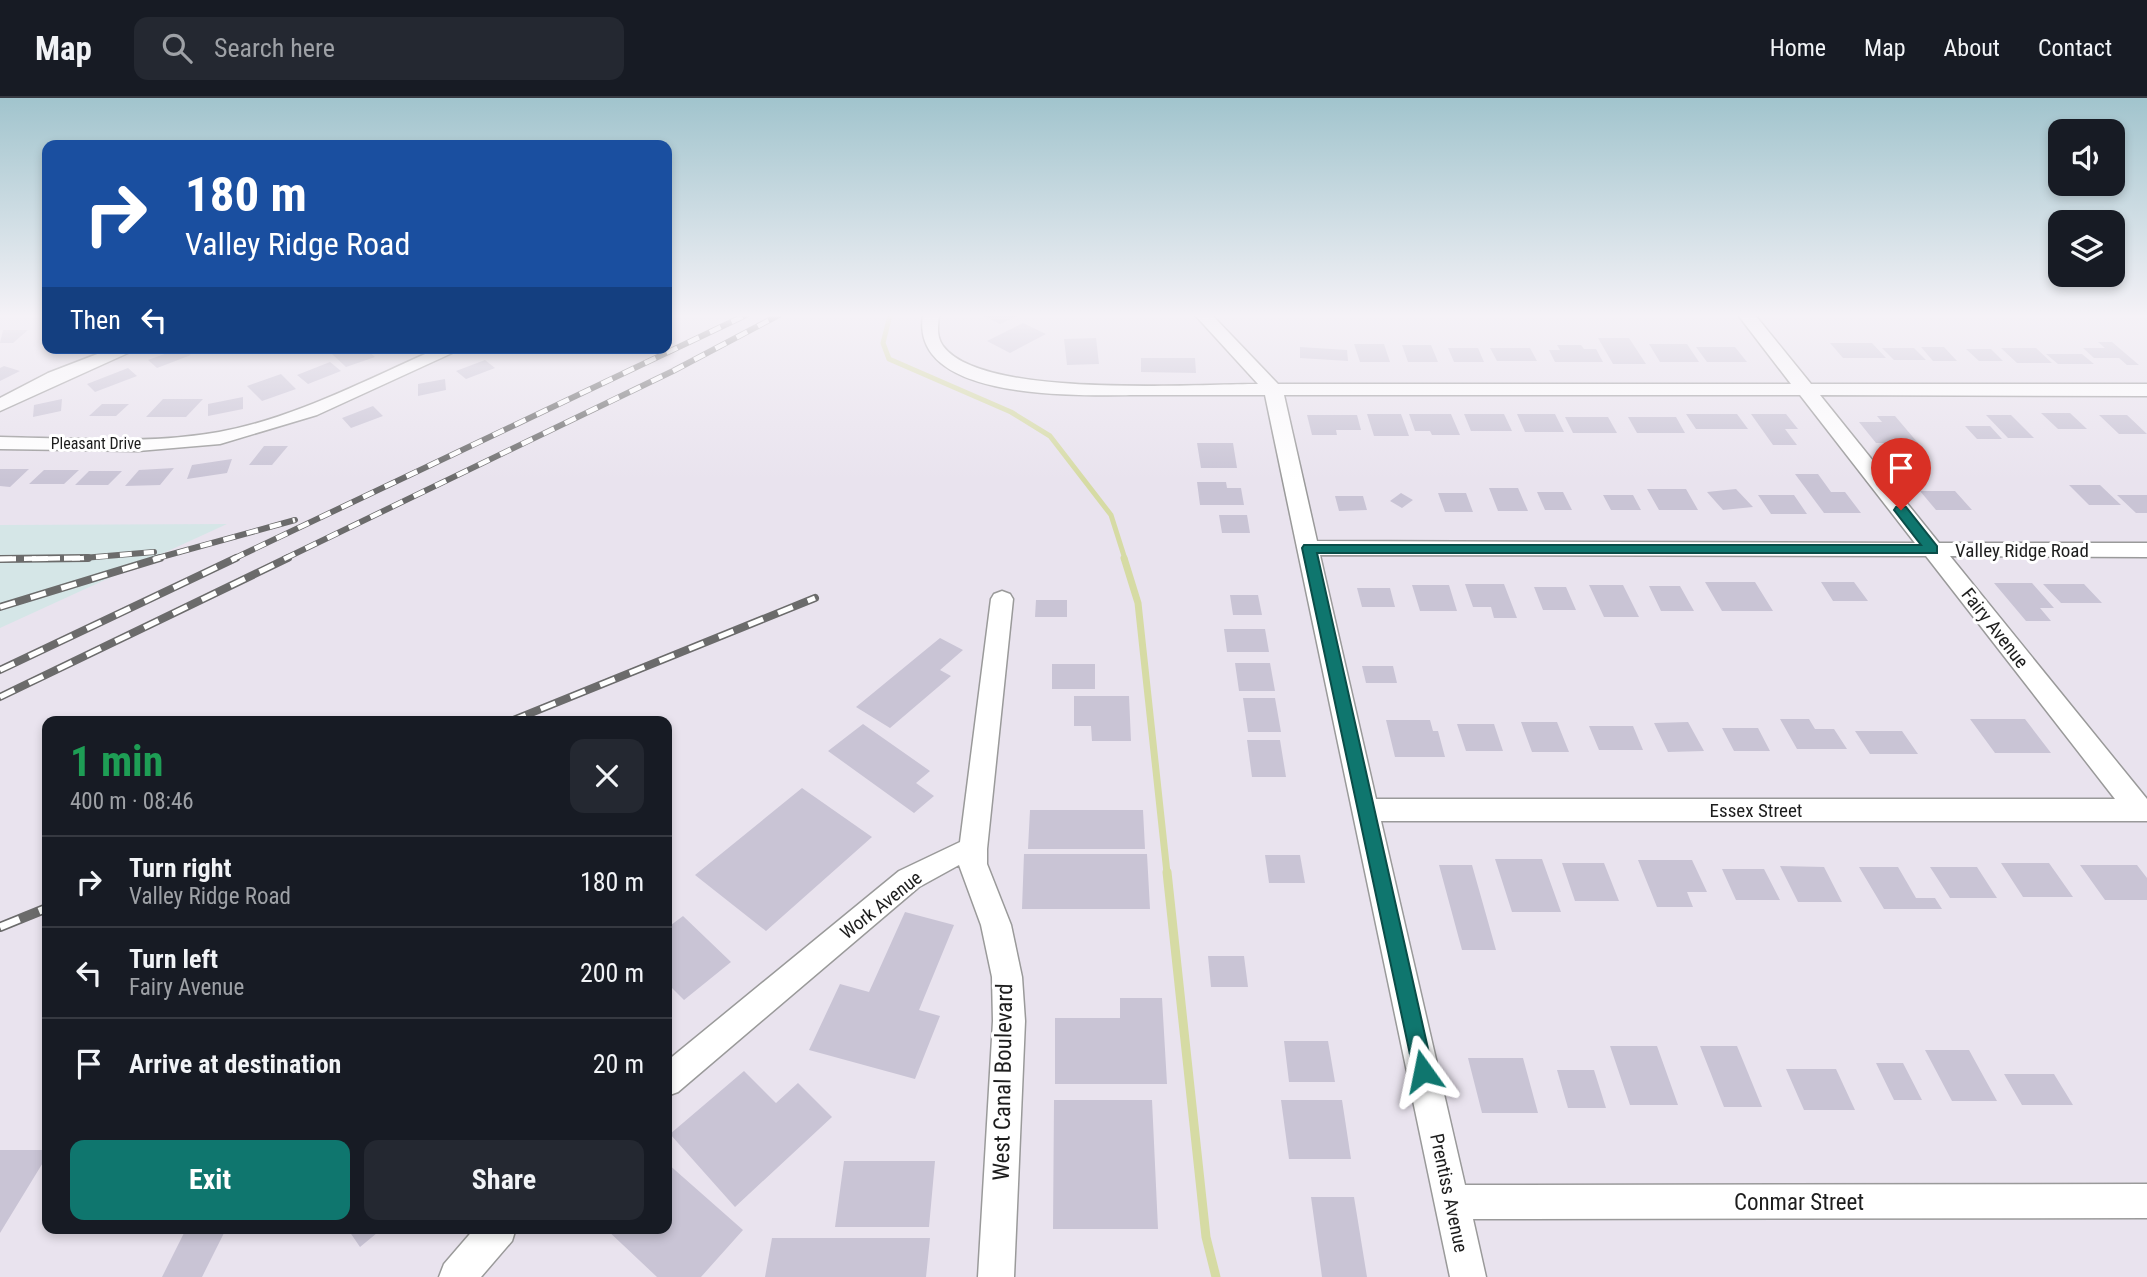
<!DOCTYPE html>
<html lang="en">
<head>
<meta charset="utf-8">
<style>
	:root { --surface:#171b24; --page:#242831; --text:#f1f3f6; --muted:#9ea1a6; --line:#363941; --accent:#0f766e }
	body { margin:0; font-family:"Roboto Condensed",sans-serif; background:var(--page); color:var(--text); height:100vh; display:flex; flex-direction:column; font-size:26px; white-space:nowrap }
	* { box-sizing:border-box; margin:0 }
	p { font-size:23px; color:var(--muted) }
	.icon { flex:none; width:38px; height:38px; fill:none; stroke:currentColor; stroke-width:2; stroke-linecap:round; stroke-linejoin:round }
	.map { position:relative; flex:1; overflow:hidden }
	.drawer { position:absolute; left:42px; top:618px; width:630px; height:518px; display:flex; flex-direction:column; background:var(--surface); border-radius:14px; box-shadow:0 4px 10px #0003 }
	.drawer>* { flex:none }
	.hud { position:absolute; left:42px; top:42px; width:630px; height:214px; border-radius:14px; box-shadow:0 4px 10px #0003; background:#1a4fa0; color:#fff; overflow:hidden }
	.buttons { position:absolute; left:2048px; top:21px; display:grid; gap:14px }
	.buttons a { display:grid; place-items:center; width:77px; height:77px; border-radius:14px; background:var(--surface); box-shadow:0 4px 10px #0003; font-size:35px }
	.pin { position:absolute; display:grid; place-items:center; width:60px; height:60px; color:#fff; margin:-72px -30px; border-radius:50% 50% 50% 0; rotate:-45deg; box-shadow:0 0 7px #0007 }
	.pin .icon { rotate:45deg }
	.me { position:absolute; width:77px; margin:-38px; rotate:348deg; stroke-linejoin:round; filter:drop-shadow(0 0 5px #0008) }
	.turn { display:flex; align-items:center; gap:24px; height:147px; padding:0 28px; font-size:32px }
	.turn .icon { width:91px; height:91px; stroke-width:2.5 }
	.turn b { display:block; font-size:49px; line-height:60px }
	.then { display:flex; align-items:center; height:66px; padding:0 28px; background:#0003; gap:14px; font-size:26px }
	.round { display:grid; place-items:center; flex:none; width:74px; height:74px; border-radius:14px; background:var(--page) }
	.headline { display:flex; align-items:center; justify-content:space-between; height:119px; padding:0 28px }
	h1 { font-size:42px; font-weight:700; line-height:52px; color:#1e9e55 }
	.action { display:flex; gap:14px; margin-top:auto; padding:14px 28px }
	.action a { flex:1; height:80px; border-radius:14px; background:var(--accent); color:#fff; font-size:28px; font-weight:700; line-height:80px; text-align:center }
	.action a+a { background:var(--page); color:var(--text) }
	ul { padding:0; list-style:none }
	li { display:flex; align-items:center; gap:21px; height:91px; padding:0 28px; border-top:2px solid var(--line) }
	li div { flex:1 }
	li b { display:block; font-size:26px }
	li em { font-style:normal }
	header { display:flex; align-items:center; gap:42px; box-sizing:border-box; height:98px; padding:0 35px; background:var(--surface); border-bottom:2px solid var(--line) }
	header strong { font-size:33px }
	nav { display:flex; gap:38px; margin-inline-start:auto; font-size:24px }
	.search { width:490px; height:63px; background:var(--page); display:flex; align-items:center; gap:18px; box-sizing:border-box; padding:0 24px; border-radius:14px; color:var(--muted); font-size:26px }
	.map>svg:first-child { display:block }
</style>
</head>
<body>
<header>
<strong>Map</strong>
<div class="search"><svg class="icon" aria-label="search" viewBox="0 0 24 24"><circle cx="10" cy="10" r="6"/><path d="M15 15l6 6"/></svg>Search here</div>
<nav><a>Home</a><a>Map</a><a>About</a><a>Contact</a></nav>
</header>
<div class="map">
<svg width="2147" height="1179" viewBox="0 0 2147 1179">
	<rect width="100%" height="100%" fill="#e9e3ee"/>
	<path fill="#d5e6e7" d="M227 426 0 530V427Z"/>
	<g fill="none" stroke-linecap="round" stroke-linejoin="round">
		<path stroke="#d6dba4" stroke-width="5" d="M890 217 883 245 889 261 1011 314 1050 338 1111 417 1125 461"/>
		<path stroke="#d6dba4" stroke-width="7" d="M1124 460 1138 505 1167 775"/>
		<path stroke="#d6dba4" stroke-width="9" d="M1167 774 1206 1139 1216 1179"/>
	</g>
	<path fill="#c9c4d5" d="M982 217H1019L1000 226Z
		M1023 225 1046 236 1010 255 987 243Z
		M3 232H28L13 245H0Z
		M1096 240 1099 266 1067 267 1064 241Z
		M1598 240H1629L1646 266H1613Z
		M2098 244H2112L2139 267H2127L2119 260H2094L2083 250H2105Z
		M1830 245H1872L1886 260H1843Z
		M1354 246H1384L1390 264H1360Z
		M1649 246H1687L1699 264H1660Z
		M1402 247H1431L1438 264H1408Z
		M1557 247H1581L1584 251H1596L1603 264H1555L1549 252H1560Z
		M1300 249 1347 252 1348 263 1300 260Z
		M1696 249H1735L1747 264H1707Z
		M1921 249H1944L1957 263H1933Z
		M181 250 191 257 157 270 148 262Z
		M347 250H365L375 259 346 269 332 256Z
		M1448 250H1478L1484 264H1454Z
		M1490 250H1530L1537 263H1497Z
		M1882 250H1914L1926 262H1894Z
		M2001 250H2036L2052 265H2017Z
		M1966 251H1991L2003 263H1979Z
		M2046 256H2082L2094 266H2058Z
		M1141 260H1195L1196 275 1141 274Z
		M485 262 495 270 466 281 456 273Z
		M330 264 341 273 308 286 297 277Z
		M4 268 20 273 0 283V270Z
		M128 270 137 278 95 294 87 286Z
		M281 276 296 291 262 303 247 288Z
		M445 281 446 292 418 298V286Z
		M243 299V311L208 318V306Z
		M62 301 61 313 33 319 34 307Z
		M163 301H203L186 319H146Z
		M102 306H129L116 318H89Z
		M373 308 383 318 351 330 342 320Z
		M2041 315H2070L2087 331H2058Z
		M1367 316H1401L1409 338H1374Z
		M1409 316H1451L1460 337H1432L1430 333H1415Z
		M1464 316H1504L1512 333H1471Z
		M1517 316H1555L1564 334H1525Z
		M1686 316H1737L1748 331H1696Z
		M1751 316H1786L1798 331H1785L1797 347H1773Z
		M1307 317H1357L1361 332H1336L1337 337H1312Z
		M1986 317H2011L2034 340H2008Z
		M2099 317H2127L2147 336H2119Z
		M1877 318H1895L1918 345H1876L1859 324H1882Z
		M1565 319H1608L1617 335H1573Z
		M1628 319H1676L1685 335H1637Z
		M1965 328H1990L2002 341H1977Z
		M1197 345H1233L1237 370H1201Z
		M264 348H288L272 367H249Z
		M232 361 227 375 187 381 192 367Z
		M174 370 160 387 125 388 139 372Z
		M0 371H29L10 389 0 388Z
		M44 372H79L64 386H29Z
		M89 373H122L108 387H75Z
		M1795 376H1818L1831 394H1845L1861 415H1824Z
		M1197 384H1226L1227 390H1241L1244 407H1200Z
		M2069 387H2100L2121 407H2089Z
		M1489 390H1518L1528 413H1498Z
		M1647 391H1686L1698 412H1659Z
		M1736 391 1753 409 1723 412 1707 394Z
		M1920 393H1955L1972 412H1936Z
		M1537 394H1563L1572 412H1545Z
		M1401 395 1413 402 1402 410 1390 403Z
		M1438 395H1466L1473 414H1445Z
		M1603 397H1633L1641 412H1611Z
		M1758 397H1794L1807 416H1771Z
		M2117 397H2147V415H2136Z
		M1335 398H1363L1367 412 1339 413Z
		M1219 417H1247L1250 435H1222Z
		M1705 484H1755L1773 513H1722Z
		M1821 484H1854L1868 503H1833Z
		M1994 485H2032L2054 510H2040L2051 523H2026Z
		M1465 486H1504L1517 520H1494L1491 509H1473Z
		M2043 486H2084L2102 505H2061Z
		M1412 487H1449L1457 513H1420Z
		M1589 487H1623L1639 519H1604Z
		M1649 488H1680L1694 513H1661Z
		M1534 489H1566L1576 512H1543Z
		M1357 490H1390L1395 509H1362Z
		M1230 497H1258L1262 517H1233Z
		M1036 502H1067V519H1035Z
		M1224 531H1265L1269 554H1227Z
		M940 540 963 552 940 572 951 578 890 630 856 609Z
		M1235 565H1270L1275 593H1239Z
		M1052 566H1095V591H1052Z
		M1362 568H1393L1397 585H1366Z
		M1074 598H1129L1131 643H1092L1091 628H1074Z
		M1243 600H1275L1281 634H1248Z
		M1780 621H1809L1815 631H1834L1847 651H1797Z
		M1970 621H2025L2051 655H1995Z
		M1386 622H1430L1433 633H1438L1445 659H1395Z
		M1521 624H1557L1569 654H1532Z
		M1688 624 1704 653 1668 654 1654 625Z
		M863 626 930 673 916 685 934 698 914 715 828 653Z
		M1457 626H1494L1503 653H1466Z
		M1589 628H1633L1643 652H1599Z
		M1722 630H1758L1770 653H1734Z
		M1855 633H1902L1918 656H1870Z
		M1247 642H1280L1286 679H1252Z
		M802 690 872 739 766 833 695 777Z
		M1030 712H1143L1145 751H1028Z
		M1024 756H1147L1150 811H1022Z
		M1265 757H1300L1305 785H1269Z
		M1495 761H1542L1561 814H1512Z
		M1638 762H1692L1707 794H1687L1693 809H1657Z
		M1562 765H1604L1619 803H1575Z
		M2001 765H2049L2073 799H2023Z
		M1439 767H1472L1496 852H1462Z
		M2080 767H2137L2147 780V802H2105Z
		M1780 768 1824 769 1842 804H1798Z
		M1859 769H1898L1916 800H1935L1942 811H1884Z
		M1930 769H1977L1997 800H1950Z
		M1722 771H1764L1780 802H1736Z
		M905 814 954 827 919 912 940 918 915 981 809 952 840 886 869 894Z
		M683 818 731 864 684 902 667 885V830Z
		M1208 858H1244L1248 889H1211Z
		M1120 900H1162L1167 986H1055V920H1120Z
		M1284 943H1328L1335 984H1289Z
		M1610 948H1657L1678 1007H1630Z
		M1700 948H1737L1762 1009H1724Z
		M1925 952H1969L1997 1003H1952Z
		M1468 960H1523L1538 1015H1482Z
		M1876 965H1903L1922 1002H1894Z
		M1786 971H1836L1855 1012H1804Z
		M1557 972H1594L1606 1010H1568Z
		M744 973 776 1005 798 985 832 1019 735 1109 670 1036Z
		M2004 976H2054L2073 1007H2022Z
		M1054 1002H1152L1158 1131H1053Z
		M1281 1002H1342L1351 1061H1289Z
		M0 1052H47V1058L0 1135Z
		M844 1063H935L929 1129H835Z
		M667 1065 743 1132 701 1179H657L605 1130H667Z
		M1311 1099H1354L1367 1179H1322Z
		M347 1130H383L360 1149Z
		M186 1131H226L202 1179H162Z
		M772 1140H930L926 1179H765Z"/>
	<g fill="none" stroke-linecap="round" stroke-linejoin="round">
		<defs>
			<path id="street" d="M923 217H939C938 228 936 238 943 248 982 301 1193 286 1258 286L1195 217H1212L1278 286H1791L1738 217H1755L1811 286H2147V298L1820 297 1939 445H2147V459L1950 458 2147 701V723H1381L1465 1087 2147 1086V1120L1473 1121 1486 1179H1450L1265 297C1224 297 1183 297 1142 297 1087 297 909 306 923 217ZM1284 297H1800L1915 445 1317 443ZM1320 457 1926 458 2115 701H1376Z
				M113 250H139L0 313V300L48 275Z
				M439 250H463L317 317 220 346 138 353 0 351V339C73 340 147 347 219 334 296 320 367 281 439 250Z
				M1002 493 1010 496 1013 501 987 751V766L1011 827 1022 879 1025 923 1014 1179H978L993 923 992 879 981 827 959 767 919 789 678 994 667 998V963L899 773 960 744 991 501 994 496Z
				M475 1130H516L512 1143 481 1179H439L444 1166Z"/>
		</defs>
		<use href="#street" stroke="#9a9a9a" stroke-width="3"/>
		<use href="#street" fill="#fff" fill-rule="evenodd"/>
		<defs>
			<path id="rail-far2" d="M0 461 83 460 154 454
				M154 461 295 422
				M233 461 746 217
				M284 461 673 273 779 217"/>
			<path id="rail-far1" d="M0 461 88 460
				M0 509 160 460
				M0 572 236 460
				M0 599 288 460
				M511 623 815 500"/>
			<path id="rail" d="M0 829 47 810"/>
		</defs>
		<use href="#rail-far2" stroke="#6b6b6b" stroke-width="6"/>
		<use href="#rail-far1" stroke="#6b6b6b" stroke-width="8"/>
		<use href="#rail" stroke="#6b6b6b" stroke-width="10"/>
		<use href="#rail-far2" stroke="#fff" stroke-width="4.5" stroke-dasharray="12" stroke-linecap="butt"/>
		<use href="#rail-far1" stroke="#fff" stroke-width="5" stroke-dasharray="16" stroke-linecap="butt"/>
		<use href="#rail" stroke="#fff" stroke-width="7" stroke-dasharray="21" stroke-linecap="butt"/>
	</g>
	<linearGradient id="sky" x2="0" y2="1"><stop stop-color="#a1c4cd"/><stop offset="0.57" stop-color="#f5f2f7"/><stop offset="1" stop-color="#f5f2f7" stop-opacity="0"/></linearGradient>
	<rect width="2147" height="382" fill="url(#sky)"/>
	<path fill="#0f766e" stroke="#0a4d48" stroke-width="2" d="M1896 409H1906L1937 448V455H1317L1433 973 1430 980 1423 983 1415 980 1302 450 1304 447H1921L1894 412Z"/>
	<g text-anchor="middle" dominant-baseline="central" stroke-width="6" stroke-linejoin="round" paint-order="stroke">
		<g font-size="16" fill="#1d1d1d" stroke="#fff">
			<text x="96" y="345">Pleasant Drive</text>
		</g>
		<g font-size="19" fill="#1d1d1d" stroke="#fff">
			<text x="2022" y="452">Valley Ridge Road</text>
			<text transform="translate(1995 530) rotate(52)">Fairy Avenue</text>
			<text x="1756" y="712">Essex Street</text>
			<text transform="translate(881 807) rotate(-38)">Work Avenue</text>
			<text transform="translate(1449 1095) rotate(78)">Prentiss Avenue</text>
		</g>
		<g font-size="23" fill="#1d1d1d" stroke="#fff">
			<text transform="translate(1003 984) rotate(-89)">West Canal Boulevard</text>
			<text x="1799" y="1104">Conmar Street</text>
		</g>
	</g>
</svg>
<div class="buttons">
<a><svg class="icon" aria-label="sound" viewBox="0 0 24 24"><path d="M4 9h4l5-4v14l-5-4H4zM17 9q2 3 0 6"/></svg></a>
<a><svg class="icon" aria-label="layers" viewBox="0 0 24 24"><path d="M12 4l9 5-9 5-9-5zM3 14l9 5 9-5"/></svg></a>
</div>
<div class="pin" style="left:1901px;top:412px;background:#d93025"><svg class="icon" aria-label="arrive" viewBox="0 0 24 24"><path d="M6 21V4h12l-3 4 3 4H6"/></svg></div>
<svg class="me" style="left:1423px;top:973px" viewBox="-20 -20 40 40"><path d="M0-17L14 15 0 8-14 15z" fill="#0f766e" stroke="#fff" stroke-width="4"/></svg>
<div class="hud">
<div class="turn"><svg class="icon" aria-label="right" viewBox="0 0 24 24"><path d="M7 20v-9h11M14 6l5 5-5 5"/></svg><div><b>180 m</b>Valley Ridge Road</div></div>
<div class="then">Then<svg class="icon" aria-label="left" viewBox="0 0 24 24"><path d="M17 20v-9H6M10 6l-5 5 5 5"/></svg></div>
</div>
<section class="drawer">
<div class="headline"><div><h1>1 min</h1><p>400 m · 08:46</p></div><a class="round"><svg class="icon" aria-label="close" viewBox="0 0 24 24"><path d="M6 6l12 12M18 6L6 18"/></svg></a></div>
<ul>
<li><svg class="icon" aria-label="right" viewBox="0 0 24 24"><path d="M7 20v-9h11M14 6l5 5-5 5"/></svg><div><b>Turn right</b><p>Valley Ridge Road</p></div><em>180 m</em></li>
<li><svg class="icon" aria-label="left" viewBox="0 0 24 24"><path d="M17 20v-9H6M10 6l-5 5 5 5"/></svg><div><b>Turn left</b><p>Fairy Avenue</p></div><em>200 m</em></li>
<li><svg class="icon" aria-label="arrive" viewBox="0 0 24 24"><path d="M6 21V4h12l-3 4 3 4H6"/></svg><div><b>Arrive at destination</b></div><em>20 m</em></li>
</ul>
<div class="action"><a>Exit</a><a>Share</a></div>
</section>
</div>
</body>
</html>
